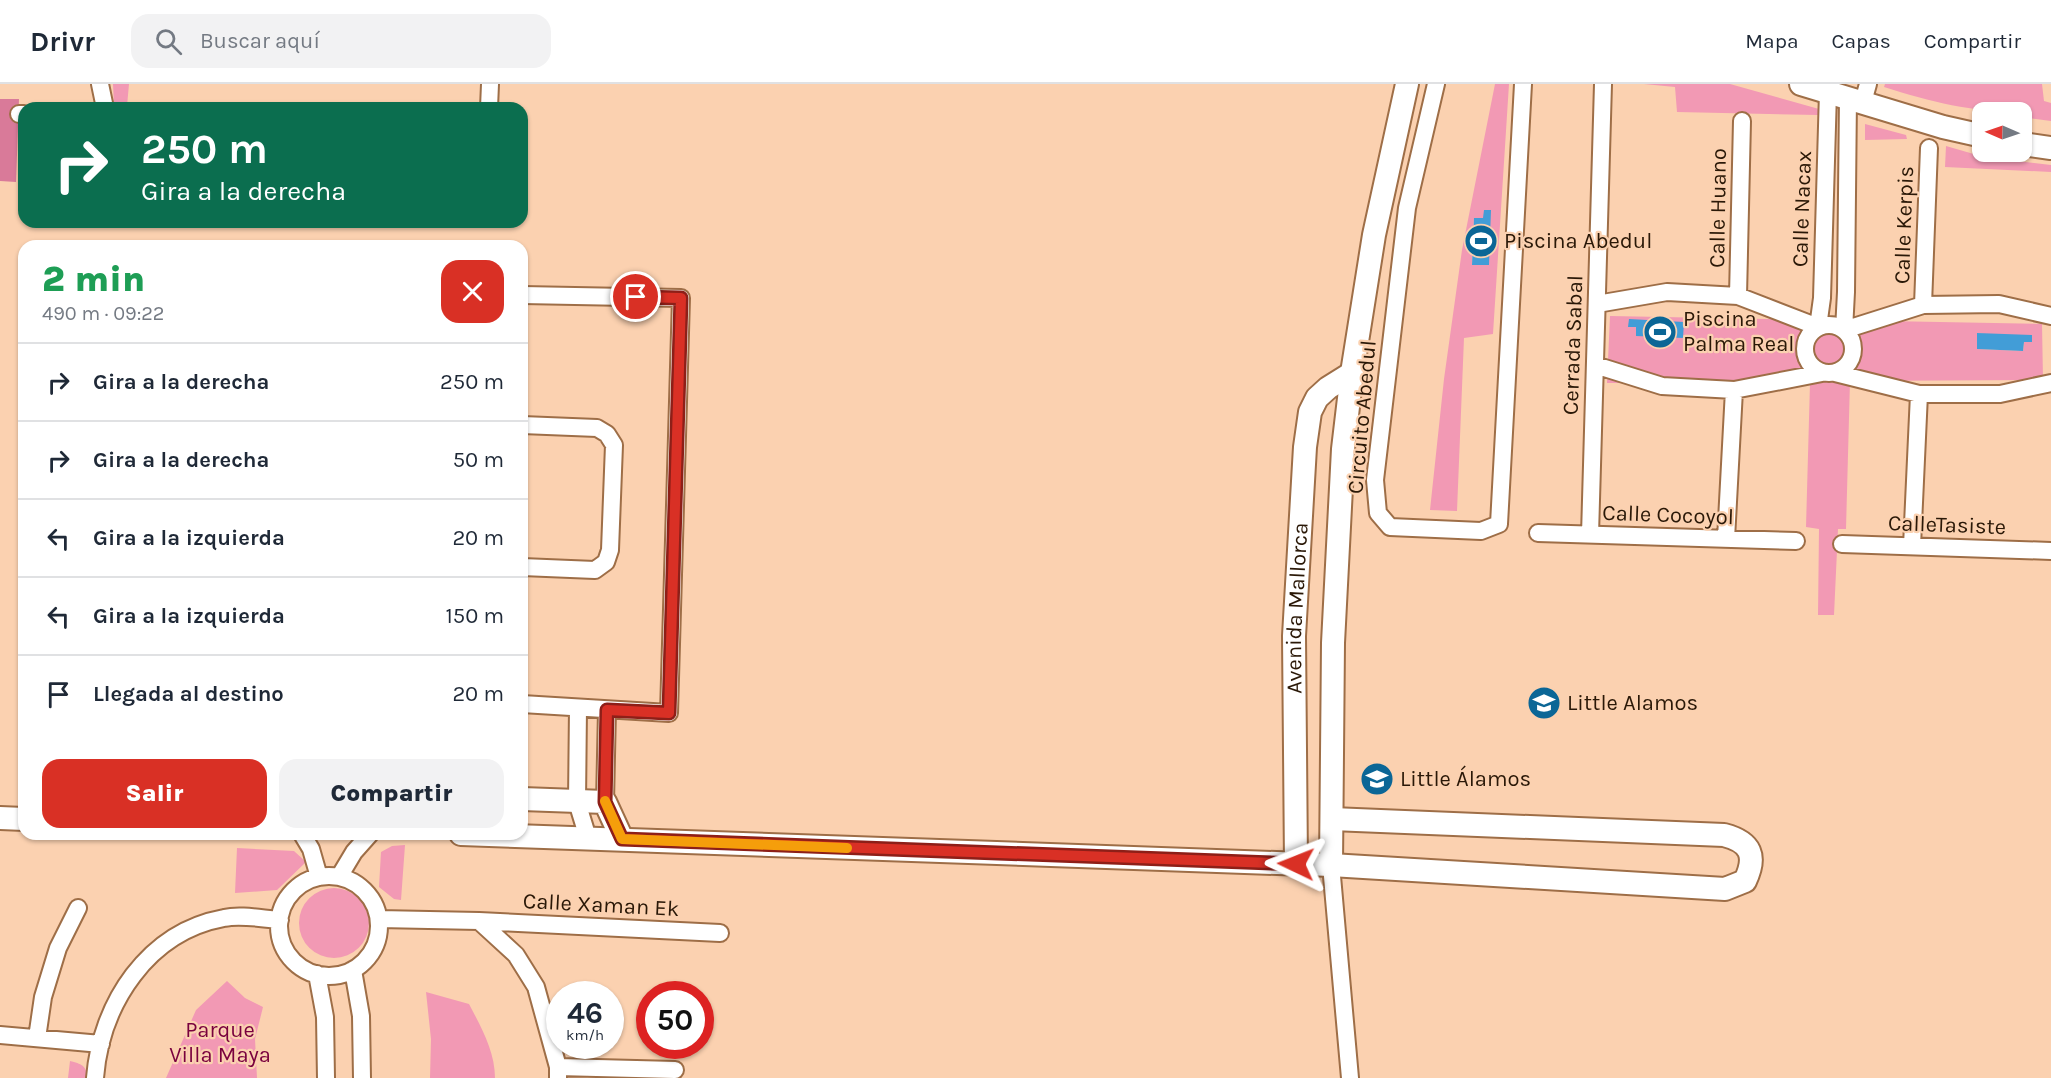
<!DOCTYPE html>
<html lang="es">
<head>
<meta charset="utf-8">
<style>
	:root { --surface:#fff; --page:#f2f2f3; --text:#1f2937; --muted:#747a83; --line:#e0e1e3; --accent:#d93025 }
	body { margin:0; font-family:Karla,sans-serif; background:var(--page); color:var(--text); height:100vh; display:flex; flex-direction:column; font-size:22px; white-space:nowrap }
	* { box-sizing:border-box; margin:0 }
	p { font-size:20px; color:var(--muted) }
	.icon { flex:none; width:33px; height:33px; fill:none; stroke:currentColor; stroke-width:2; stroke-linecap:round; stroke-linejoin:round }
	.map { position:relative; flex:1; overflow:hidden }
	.details { position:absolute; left:18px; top:156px; width:510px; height:600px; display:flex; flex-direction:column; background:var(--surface); border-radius:18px; box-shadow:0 2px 4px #0004 }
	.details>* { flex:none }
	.hud { position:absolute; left:18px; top:18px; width:510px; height:126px; border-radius:18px; box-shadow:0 2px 4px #0004; background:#0b6e4f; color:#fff; overflow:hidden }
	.needle { width:39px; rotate:272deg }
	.buttons { position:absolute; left:1972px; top:18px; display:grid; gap:12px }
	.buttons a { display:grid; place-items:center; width:60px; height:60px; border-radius:12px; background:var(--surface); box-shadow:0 2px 4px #0004; font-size:30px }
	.speed { position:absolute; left:546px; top:897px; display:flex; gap:12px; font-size:30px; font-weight:700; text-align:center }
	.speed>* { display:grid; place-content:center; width:78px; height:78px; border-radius:50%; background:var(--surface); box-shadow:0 2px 4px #0004; line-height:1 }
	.speed small { font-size:15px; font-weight:400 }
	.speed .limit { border:9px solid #d22; background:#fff; color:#111 }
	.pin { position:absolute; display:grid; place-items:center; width:51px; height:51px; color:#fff; margin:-26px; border:3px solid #fff; border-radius:50%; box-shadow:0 2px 6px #0007 }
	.me { position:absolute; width:66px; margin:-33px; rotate:272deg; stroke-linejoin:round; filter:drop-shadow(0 0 4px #0008) }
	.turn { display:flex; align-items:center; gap:21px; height:126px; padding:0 24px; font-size:27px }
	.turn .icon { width:78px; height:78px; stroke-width:2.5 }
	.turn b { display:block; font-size:42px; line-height:51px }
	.round { display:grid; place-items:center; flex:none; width:63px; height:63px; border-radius:18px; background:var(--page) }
	.overview { display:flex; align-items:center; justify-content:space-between; height:102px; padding:0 24px }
	h1 { font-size:36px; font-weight:800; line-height:45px; color:#1e9e55 }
	.button { display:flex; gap:12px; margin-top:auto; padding:12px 24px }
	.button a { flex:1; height:69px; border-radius:18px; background:var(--accent); color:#fff; font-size:24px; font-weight:800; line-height:69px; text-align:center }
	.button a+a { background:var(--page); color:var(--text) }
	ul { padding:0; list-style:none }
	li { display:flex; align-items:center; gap:18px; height:78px; padding:0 24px; border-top:2px solid var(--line) }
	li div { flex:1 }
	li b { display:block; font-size:22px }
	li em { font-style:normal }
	header { display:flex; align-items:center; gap:36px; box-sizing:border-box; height:84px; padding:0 30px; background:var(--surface); border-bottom:2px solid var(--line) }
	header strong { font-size:28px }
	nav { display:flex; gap:33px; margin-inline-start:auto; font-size:21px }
	.search { width:420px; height:54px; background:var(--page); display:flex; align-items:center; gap:15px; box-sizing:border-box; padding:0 21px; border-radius:18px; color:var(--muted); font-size:22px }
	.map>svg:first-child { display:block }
</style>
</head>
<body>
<header>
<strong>Drivr</strong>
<div class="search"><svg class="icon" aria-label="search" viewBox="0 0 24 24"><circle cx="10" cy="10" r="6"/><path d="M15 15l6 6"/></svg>Buscar aquí</div>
<nav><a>Mapa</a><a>Capas</a><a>Compartir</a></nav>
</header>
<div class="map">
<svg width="2051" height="994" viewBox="0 0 2051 994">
	<rect width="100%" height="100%" fill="#fbd1b0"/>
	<path fill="#f299b4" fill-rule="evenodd" d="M113 0H129L127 22H114Z
		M1495 0H1509L1493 250 1464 254 1457 427 1430 426 1444 295 1462 166ZM1474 134H1483L1473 181 1472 180Z
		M1644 0H1730L1819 25 1818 31 1677 28 1675 3Z
		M1885 0H2042L2044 17 2051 19V37L2022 33V28C1971 28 1932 18 1884 3Z
		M1865 40 1906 51 1907 55 1865 56Z
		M1946 62 1984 73 2051 81V88L1945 83Z
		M1610 232 2042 240 2043 296 1850 297 1846 445H1838L1834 531H1818L1819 445 1806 443 1810 299H1607ZM1978 249 2032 258H2024L2023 267 1977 265Z
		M405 761 401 816 394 815 379 803 381 768 392 762Z
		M237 764 294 767 306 778 277 806 235 809Z
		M299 839a35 35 0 1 1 70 0a35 35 0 1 1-70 0Z
		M227 897 245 914 263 923 255 955 257 994H166L196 926Z
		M426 908 469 920C481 943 495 967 495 994H430L431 955Z
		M70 977C81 980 87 981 87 994H68Z"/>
	<path fill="#d97a99" d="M0 15H19L16 98 0 97Z"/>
	<path fill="#429dd7" d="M1484 126H1491L1489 181H1472L1474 134H1483Z
		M1629 235 1684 238 1683 254 1636 252V243H1628Z
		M1977 249 2032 251V258H2024L2023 267 1977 265Z"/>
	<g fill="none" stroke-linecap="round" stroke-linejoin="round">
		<defs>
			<path id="street" d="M100 0 105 24
				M1436 0 1407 124 1375 396 1378 429 1390 443 1481 447 1499 440 1523 0
				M1848 13 1846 208 1844 246 1923 221 1999 220 2051 232
				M1863 18 1868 0
				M489 24 490 0
				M19 30H24
				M522 211 681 214 669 629 522 620
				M1738 212 1742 37
				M1597 220 1667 208 1738 212 1818 243 1822 214 1828 8
				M1923 221 1929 64
				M1805 265a24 24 0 1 1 48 0a24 24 0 1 1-48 0Z
				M1595 281 1662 302 1734 306 1822 289
				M1835 289 1919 310H2000L2051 299
				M522 341 597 344 607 350 614 361 610 466 606 478 595 486 522 483
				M1538 449 1796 457
				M1590 451 1603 0
				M1726 455 1734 306
				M1842 460 2051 467
				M1912 462 1919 310
				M578 624 577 718 588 754
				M605 718 607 626
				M302 750 311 765 319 793
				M1331 781 1350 994
				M279 842a50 50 0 1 1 100 0a50 50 0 1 1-100 0Z
				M339 793 354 768 370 750
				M379 835 479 837 516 871 536 903 558 983V994
				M479 837 720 849
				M353 886 361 932 362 994
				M317 890 325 933 326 994
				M0 951 101 960
				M37 954 43 913 58 864 78 824
				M558 983 675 986
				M95 994C101 919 148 848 224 834 241 830 263 835 280 836"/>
			<g id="secondary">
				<path d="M1801 0 1943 43 1983 52"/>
				<path d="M2022 60 2051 64"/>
				<path d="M522 715 605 718 622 755"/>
				<path d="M0 734 24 735"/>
				<path d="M461 750 1331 781 1725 805 1745 797C1757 772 1751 758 1724 751L1332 735"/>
				<path id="s1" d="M1296 780 1294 552 1305 363 1310 328 1317 314 1328 304 1352 289"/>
				<path d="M1331 781 1333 559 1343 365 1352 289 1374 151 1407 0"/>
			</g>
		</defs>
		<use href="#street" stroke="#9e6e47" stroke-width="20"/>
		<use href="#secondary" stroke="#9e6e47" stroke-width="26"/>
		<use href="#street" stroke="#fff" stroke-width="16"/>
		<use href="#secondary" stroke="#fff" stroke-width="22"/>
	</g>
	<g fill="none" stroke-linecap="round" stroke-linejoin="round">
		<defs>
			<path id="route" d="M636 213 681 214 669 629 607 626 605 718 622 755 1296 780"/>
		</defs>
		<use href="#route" stroke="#8d1f18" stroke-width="15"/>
		<use href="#route" stroke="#d93025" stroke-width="10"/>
		<path stroke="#f59e0b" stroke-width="10" d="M605 717 622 755 847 764"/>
	</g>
	<defs>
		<symbol id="stadium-disc" viewBox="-11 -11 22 22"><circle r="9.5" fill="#0b6696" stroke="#fbd1b0"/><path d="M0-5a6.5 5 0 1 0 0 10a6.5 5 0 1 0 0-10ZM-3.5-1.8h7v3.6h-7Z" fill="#fff"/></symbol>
		<symbol id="school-disc" viewBox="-11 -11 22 22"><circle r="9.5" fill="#0b6696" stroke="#fbd1b0"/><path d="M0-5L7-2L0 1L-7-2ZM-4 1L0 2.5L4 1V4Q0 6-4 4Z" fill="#fff"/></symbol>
	</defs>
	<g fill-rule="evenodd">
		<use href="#stadium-disc" x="1462" y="138" width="38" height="38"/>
		<use href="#stadium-disc" x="1641" y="229" width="38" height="38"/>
		<use href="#school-disc" x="1525" y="600" width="38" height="38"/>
		<use href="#school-disc" x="1358" y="676" width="38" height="38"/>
	</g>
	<g text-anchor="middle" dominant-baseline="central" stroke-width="4.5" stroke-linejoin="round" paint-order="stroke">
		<g font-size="22" fill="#2a1807" stroke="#fbd1b0">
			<text transform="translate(1718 124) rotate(-89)">Calle Huano</text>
			<text transform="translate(1802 125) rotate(-88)">Calle Nacax</text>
			<text transform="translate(1904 141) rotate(-88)">Calle Kerpis</text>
			<text transform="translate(1573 261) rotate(-88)">Cerrada Sabal</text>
			<text transform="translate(1362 333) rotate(-85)">Circuito Abedul</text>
			<text transform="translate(1668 431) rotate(2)">Calle Cocoyol</text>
			<text transform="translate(1947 441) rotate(2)">CalleTasiste</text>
			<text stroke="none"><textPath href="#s1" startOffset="256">Avenida Mallorca</textPath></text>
			<text transform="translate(601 821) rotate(3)">Calle Xaman Ek</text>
		</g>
		<g font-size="22" fill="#2a1807" stroke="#fbd1b0" text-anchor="start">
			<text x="1504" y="157">Piscina Abedul</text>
			<text x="1683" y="235">Piscina<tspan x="1683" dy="25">Palma Real</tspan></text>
			<text x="1567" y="619">Little Alamos</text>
			<text x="1400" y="695">Little Álamos</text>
		</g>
		<g font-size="22" fill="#79013e" stroke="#fbd1b0">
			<text x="220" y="946">Parque<tspan x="220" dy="25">Villa Maya</tspan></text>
		</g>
	</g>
</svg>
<div class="buttons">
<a><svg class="needle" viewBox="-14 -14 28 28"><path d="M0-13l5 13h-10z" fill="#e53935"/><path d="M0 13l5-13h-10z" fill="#747a83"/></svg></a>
</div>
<div class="speed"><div>46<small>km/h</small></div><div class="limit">50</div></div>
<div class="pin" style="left:636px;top:213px;background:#d93025"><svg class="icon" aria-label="arrive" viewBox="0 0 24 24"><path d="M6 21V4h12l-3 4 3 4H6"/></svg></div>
<svg class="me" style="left:1296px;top:780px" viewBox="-20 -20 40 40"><path d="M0-17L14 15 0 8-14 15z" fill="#d93025" stroke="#fff" stroke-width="4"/></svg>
<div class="hud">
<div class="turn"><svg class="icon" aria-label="right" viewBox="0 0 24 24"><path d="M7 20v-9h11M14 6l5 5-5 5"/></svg><div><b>250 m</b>Gira a la derecha</div></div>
</div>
<section class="details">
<div class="overview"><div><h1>2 min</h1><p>490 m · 09:22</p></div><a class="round" style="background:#d93025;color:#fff"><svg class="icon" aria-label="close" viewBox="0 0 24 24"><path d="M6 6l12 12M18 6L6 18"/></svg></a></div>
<ul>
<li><svg class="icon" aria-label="right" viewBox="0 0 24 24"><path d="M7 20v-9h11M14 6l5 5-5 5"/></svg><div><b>Gira a la derecha</b></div><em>250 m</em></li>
<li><svg class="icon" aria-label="right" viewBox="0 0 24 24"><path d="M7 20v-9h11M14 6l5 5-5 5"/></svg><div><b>Gira a la derecha</b></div><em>50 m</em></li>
<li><svg class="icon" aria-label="left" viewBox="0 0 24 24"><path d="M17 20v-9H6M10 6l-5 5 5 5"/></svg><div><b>Gira a la izquierda</b></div><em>20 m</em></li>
<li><svg class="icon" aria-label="left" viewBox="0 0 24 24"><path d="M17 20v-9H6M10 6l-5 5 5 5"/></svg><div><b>Gira a la izquierda</b></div><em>150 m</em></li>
<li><svg class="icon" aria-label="arrive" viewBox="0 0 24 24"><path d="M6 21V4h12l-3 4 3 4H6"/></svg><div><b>Llegada al destino</b></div><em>20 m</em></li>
</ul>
<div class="button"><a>Salir</a><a>Compartir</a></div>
</section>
</div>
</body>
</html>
